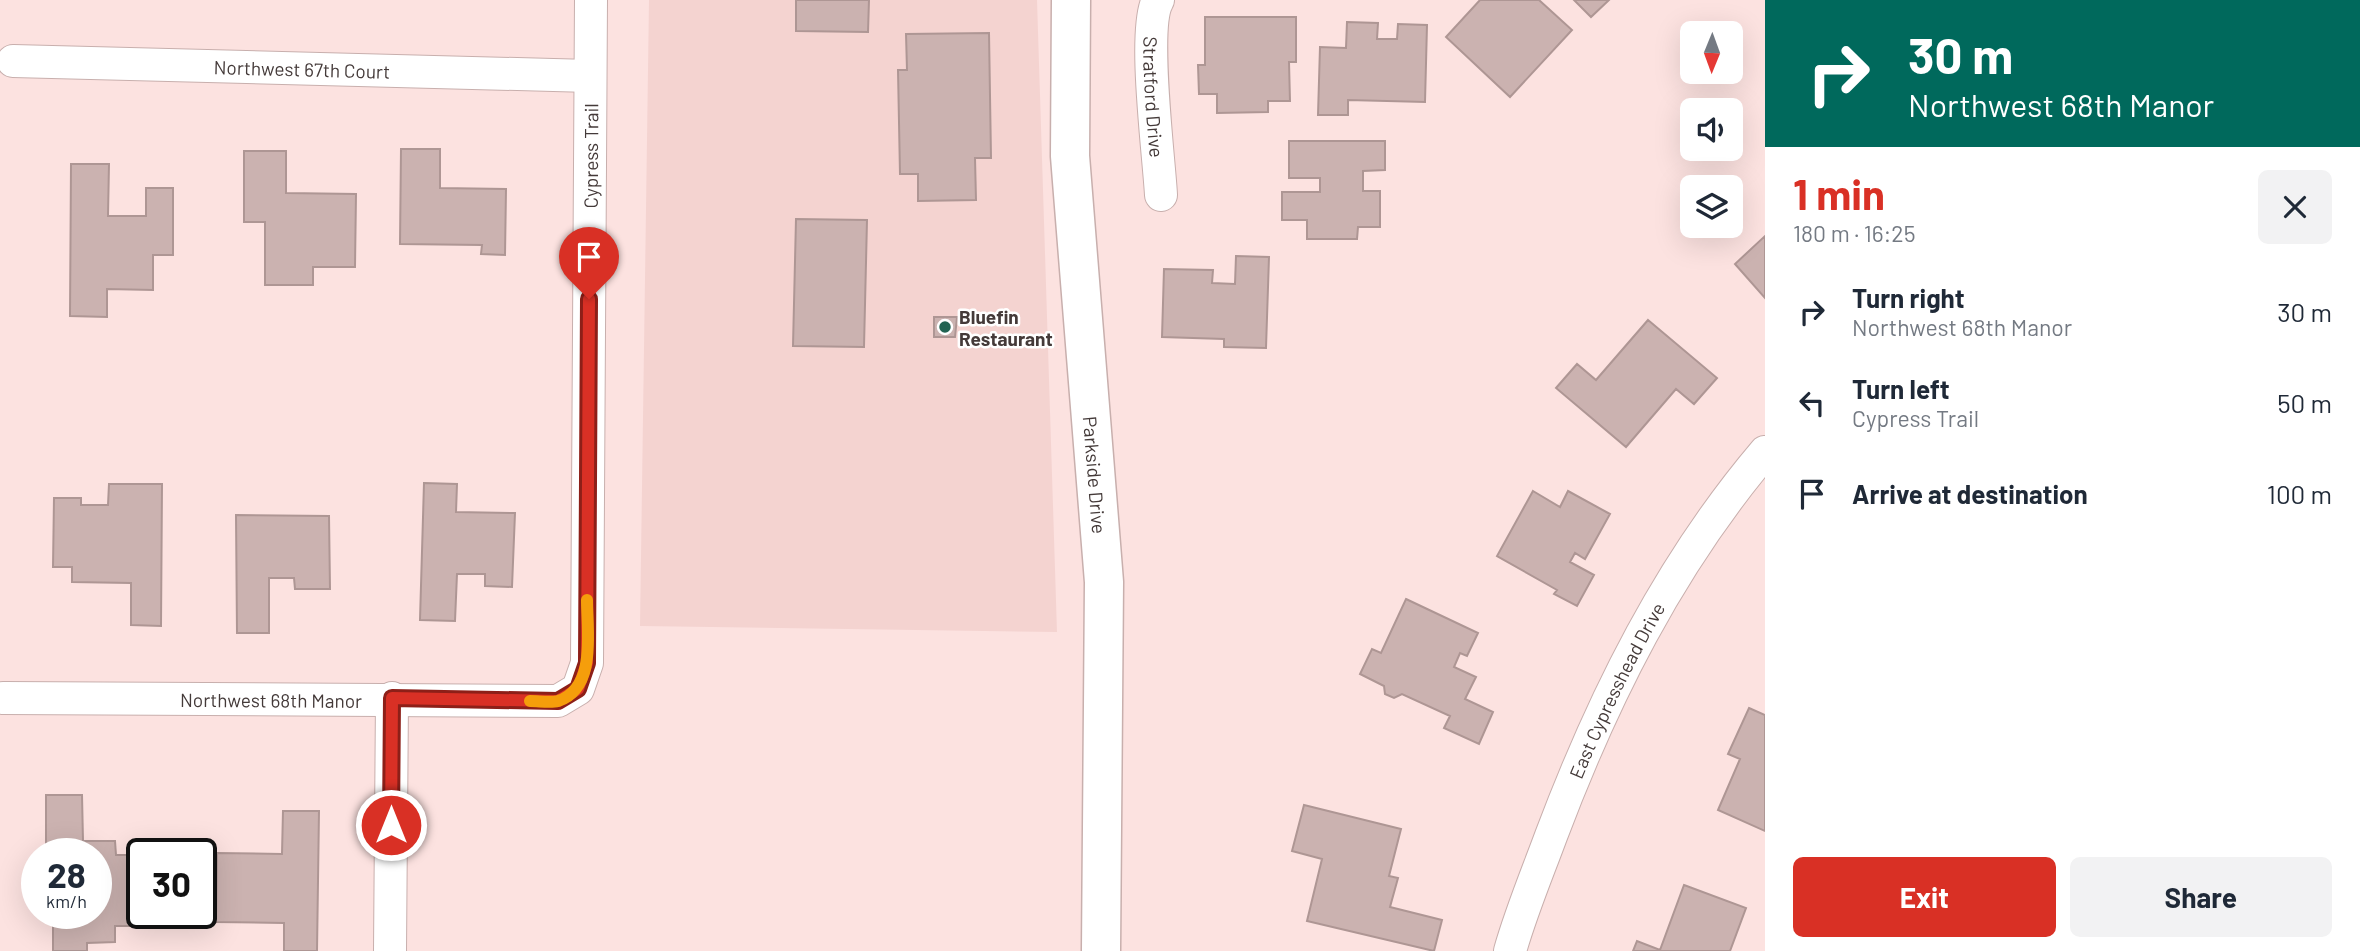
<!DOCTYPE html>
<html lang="en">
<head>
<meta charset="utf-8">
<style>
	:root { --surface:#fff; --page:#f2f2f3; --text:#1f2937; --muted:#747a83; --accent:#d93025 }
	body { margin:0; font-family:Barlow,sans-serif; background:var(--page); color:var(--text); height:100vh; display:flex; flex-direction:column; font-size:26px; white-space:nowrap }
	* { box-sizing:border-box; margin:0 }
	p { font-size:23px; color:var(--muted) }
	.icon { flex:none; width:38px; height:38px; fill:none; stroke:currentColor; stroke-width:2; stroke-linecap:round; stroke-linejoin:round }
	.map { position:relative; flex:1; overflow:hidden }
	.details { display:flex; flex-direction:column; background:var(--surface); width:595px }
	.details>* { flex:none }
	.top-card { background:#00695c; color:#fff; overflow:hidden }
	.needle { width:46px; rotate:181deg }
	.controls { position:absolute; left:1680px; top:21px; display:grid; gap:14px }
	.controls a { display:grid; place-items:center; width:63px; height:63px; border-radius:10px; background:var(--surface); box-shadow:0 7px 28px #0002; font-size:35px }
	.speed { position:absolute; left:21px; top:838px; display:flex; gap:14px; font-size:35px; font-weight:700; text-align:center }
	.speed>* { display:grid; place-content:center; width:91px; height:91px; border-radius:50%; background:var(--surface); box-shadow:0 7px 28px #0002; line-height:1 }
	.speed small { font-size:18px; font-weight:400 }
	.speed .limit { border:4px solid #111; border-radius:10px; background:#fff; color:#111 }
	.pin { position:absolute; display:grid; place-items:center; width:60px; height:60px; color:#fff; margin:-72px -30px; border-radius:50% 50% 50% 0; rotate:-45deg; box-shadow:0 0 7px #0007 }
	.pin .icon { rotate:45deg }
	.me { position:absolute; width:77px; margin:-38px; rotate:0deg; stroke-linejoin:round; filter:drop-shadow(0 0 5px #0008) }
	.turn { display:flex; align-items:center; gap:24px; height:147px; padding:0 28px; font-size:32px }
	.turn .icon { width:91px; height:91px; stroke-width:2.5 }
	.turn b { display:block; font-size:49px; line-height:60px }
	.round { display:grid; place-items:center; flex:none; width:74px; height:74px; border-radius:10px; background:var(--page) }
	.headline { display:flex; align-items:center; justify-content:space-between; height:119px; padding:0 28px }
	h1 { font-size:42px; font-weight:700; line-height:52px; color:var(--accent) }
	.cta { display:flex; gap:14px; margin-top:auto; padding:14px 28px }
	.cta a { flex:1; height:80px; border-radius:10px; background:var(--accent); color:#fff; font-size:28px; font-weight:700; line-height:80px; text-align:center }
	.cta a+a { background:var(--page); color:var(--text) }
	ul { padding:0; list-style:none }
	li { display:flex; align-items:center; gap:21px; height:91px; padding:0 28px }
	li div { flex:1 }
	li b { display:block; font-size:26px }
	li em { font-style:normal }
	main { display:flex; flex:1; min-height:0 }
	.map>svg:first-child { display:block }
</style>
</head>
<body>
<main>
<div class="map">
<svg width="1765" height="951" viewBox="0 0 1765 951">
	<rect width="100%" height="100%" fill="#fce2e0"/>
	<path fill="#f4d3d0" d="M649 0H1037L1057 632 640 626Z"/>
	<path fill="#cbb2b0" stroke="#ae9694" stroke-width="2" d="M796 0H869L868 32 796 31Z
		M1480 0H1539L1572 30 1510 97 1446 37Z
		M1574 0H1609L1591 17Z
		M1205 17H1296V62H1289L1290 101H1268V112L1217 113V94H1199L1198 65H1205Z
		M1347 22 1378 23 1377 39H1397L1398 24 1427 25 1425 102 1348 100V115H1318L1320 47 1346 48Z
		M989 33 991 158H975L976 200 918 201V174H900L898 70H907L906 34Z
		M1289 141H1385V170L1363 171V191H1380V227H1358L1357 239H1307V220H1282V192H1320V178H1289Z
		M401 149H440V188L506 189 505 255 481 254 482 245 400 244Z
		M244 151H286V193L356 194 355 267H313V285H265V222H244Z
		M71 164H109L108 216H146V188H173V255H153V290L107 289V317L70 316Z
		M796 219 867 220 864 347 793 346Z
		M1765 236V298L1735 264Z
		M1236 256 1269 257 1266 348 1224 347V339L1162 337 1164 269 1213 270 1212 283 1235 284Z
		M934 317H957L955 337H934Z
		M1648 320 1717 378 1694 404 1676 389 1626 447 1556 388 1577 364 1596 380Z
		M424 483 457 484 456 512 515 513 512 587 485 586V574H457L455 621 420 620Z
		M109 484H162L161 626 131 625V583L72 582V567H53L54 498H81V505H108Z
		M1533 491 1560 507 1568 491 1610 514 1585 559 1575 553 1570 562 1594 575 1577 606 1554 594 1557 590 1497 556Z
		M236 515 329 516 330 589H295L294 578H269V633H237Z
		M1406 599 1478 633 1467 656 1460 653 1454 667 1476 677 1465 699 1493 712 1479 744 1444 728 1450 716 1402 694 1394 698 1385 694 1384 686 1360 674 1372 649 1381 653Z
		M1749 708 1765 715V831L1718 810 1740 759 1728 754Z
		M46 795H82L83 841H115L116 855H140L142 914H155V926H115V942L87 943V951H53V914H96V854H46Z
		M1304 805 1401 829 1389 876 1398 878 1390 907 1442 920 1434 951 1307 921 1322 859 1292 851Z
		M283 811H319L317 951H284V923L216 922 217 853 282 854Z
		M1684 885 1746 908 1730 951H1633L1637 941 1660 950Z"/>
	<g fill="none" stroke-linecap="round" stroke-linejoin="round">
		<defs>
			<g id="minor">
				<path id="s1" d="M1158 0C1142 27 1159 157 1161 195"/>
				<path id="s2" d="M13 61 590 76"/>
				<path id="s3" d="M3 698 558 701 578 689 587 663 591 0"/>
				<path d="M390 951 392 698"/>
				<path id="s4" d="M1510 951C1521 912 1537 874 1551 836 1603 698 1669 565 1765 452"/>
			</g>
			<g id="tertiary">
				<path id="s5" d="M1071 0 1070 156 1104 582 1101 951"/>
			</g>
		</defs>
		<use href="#minor" stroke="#c8afad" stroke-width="34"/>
		<use href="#tertiary" stroke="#c8afad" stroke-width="41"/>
		<use href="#minor" stroke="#fff" stroke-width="32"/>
		<use href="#tertiary" stroke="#fff" stroke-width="38"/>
	</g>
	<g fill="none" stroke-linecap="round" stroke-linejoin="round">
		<defs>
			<path id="route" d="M391 825 392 698 558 701 578 689 587 663 589 299"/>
		</defs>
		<use href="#route" stroke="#8d1f18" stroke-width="18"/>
		<use href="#route" stroke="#d93025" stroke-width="12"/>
		<path stroke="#f59e0b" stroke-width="12" d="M530 701C539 701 551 703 558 701 597 688 587 631 587 600"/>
	</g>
	<circle fill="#226453" stroke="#fff" stroke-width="2.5" cx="945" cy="327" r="7"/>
	<g text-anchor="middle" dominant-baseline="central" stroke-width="5" stroke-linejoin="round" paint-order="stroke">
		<g font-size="19" fill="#443a39" stroke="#fff">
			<text stroke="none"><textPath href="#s2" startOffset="289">Northwest 67th Court</textPath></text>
			<text stroke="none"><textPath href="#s1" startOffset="98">Stratford Drive</textPath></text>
			<text stroke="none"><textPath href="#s3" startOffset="1113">Cypress Trail</textPath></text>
			<text stroke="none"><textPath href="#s5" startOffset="476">Parkside Drive</textPath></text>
			<text stroke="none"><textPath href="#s4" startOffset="282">East Cypresshead Drive</textPath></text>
			<text stroke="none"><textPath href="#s3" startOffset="268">Northwest 68th Manor</textPath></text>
		</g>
		<g font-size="19" font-weight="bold" fill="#443a39" stroke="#fff" text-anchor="start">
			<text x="959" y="316">Bluefin<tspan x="959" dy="22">Restaurant</tspan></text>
		</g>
	</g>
</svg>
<div class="controls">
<a><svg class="needle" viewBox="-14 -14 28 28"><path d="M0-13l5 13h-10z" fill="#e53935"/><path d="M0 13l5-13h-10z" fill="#747a83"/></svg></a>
<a><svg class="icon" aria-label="sound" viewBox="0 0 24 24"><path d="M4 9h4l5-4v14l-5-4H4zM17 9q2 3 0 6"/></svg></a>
<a><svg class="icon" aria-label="layers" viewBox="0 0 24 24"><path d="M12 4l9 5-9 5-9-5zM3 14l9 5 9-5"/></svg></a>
</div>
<div class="speed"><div>28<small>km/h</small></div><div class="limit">30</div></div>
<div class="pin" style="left:589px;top:299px;background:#d93025"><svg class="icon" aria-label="arrive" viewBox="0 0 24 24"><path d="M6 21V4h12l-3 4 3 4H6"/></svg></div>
<svg class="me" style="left:391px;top:825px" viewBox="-20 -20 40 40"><circle r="17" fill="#d93025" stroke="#fff" stroke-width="3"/><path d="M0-11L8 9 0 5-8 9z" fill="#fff"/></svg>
</div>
<section class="details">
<div class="top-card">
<div class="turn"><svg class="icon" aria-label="right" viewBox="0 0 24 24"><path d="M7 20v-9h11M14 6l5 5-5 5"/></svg><div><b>30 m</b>Northwest 68th Manor</div></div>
</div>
<div class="headline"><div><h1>1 min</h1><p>180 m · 16:25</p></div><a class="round"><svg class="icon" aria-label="close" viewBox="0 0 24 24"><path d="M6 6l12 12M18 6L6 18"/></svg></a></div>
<ul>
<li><svg class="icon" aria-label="right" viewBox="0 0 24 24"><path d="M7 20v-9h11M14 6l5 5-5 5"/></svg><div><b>Turn right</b><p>Northwest 68th Manor</p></div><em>30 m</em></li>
<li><svg class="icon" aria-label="left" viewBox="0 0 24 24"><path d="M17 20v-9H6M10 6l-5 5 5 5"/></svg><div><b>Turn left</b><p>Cypress Trail</p></div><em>50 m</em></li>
<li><svg class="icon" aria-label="arrive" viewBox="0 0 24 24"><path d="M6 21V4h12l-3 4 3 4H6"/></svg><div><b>Arrive at destination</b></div><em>100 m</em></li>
</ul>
<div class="cta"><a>Exit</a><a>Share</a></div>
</section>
</main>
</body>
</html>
